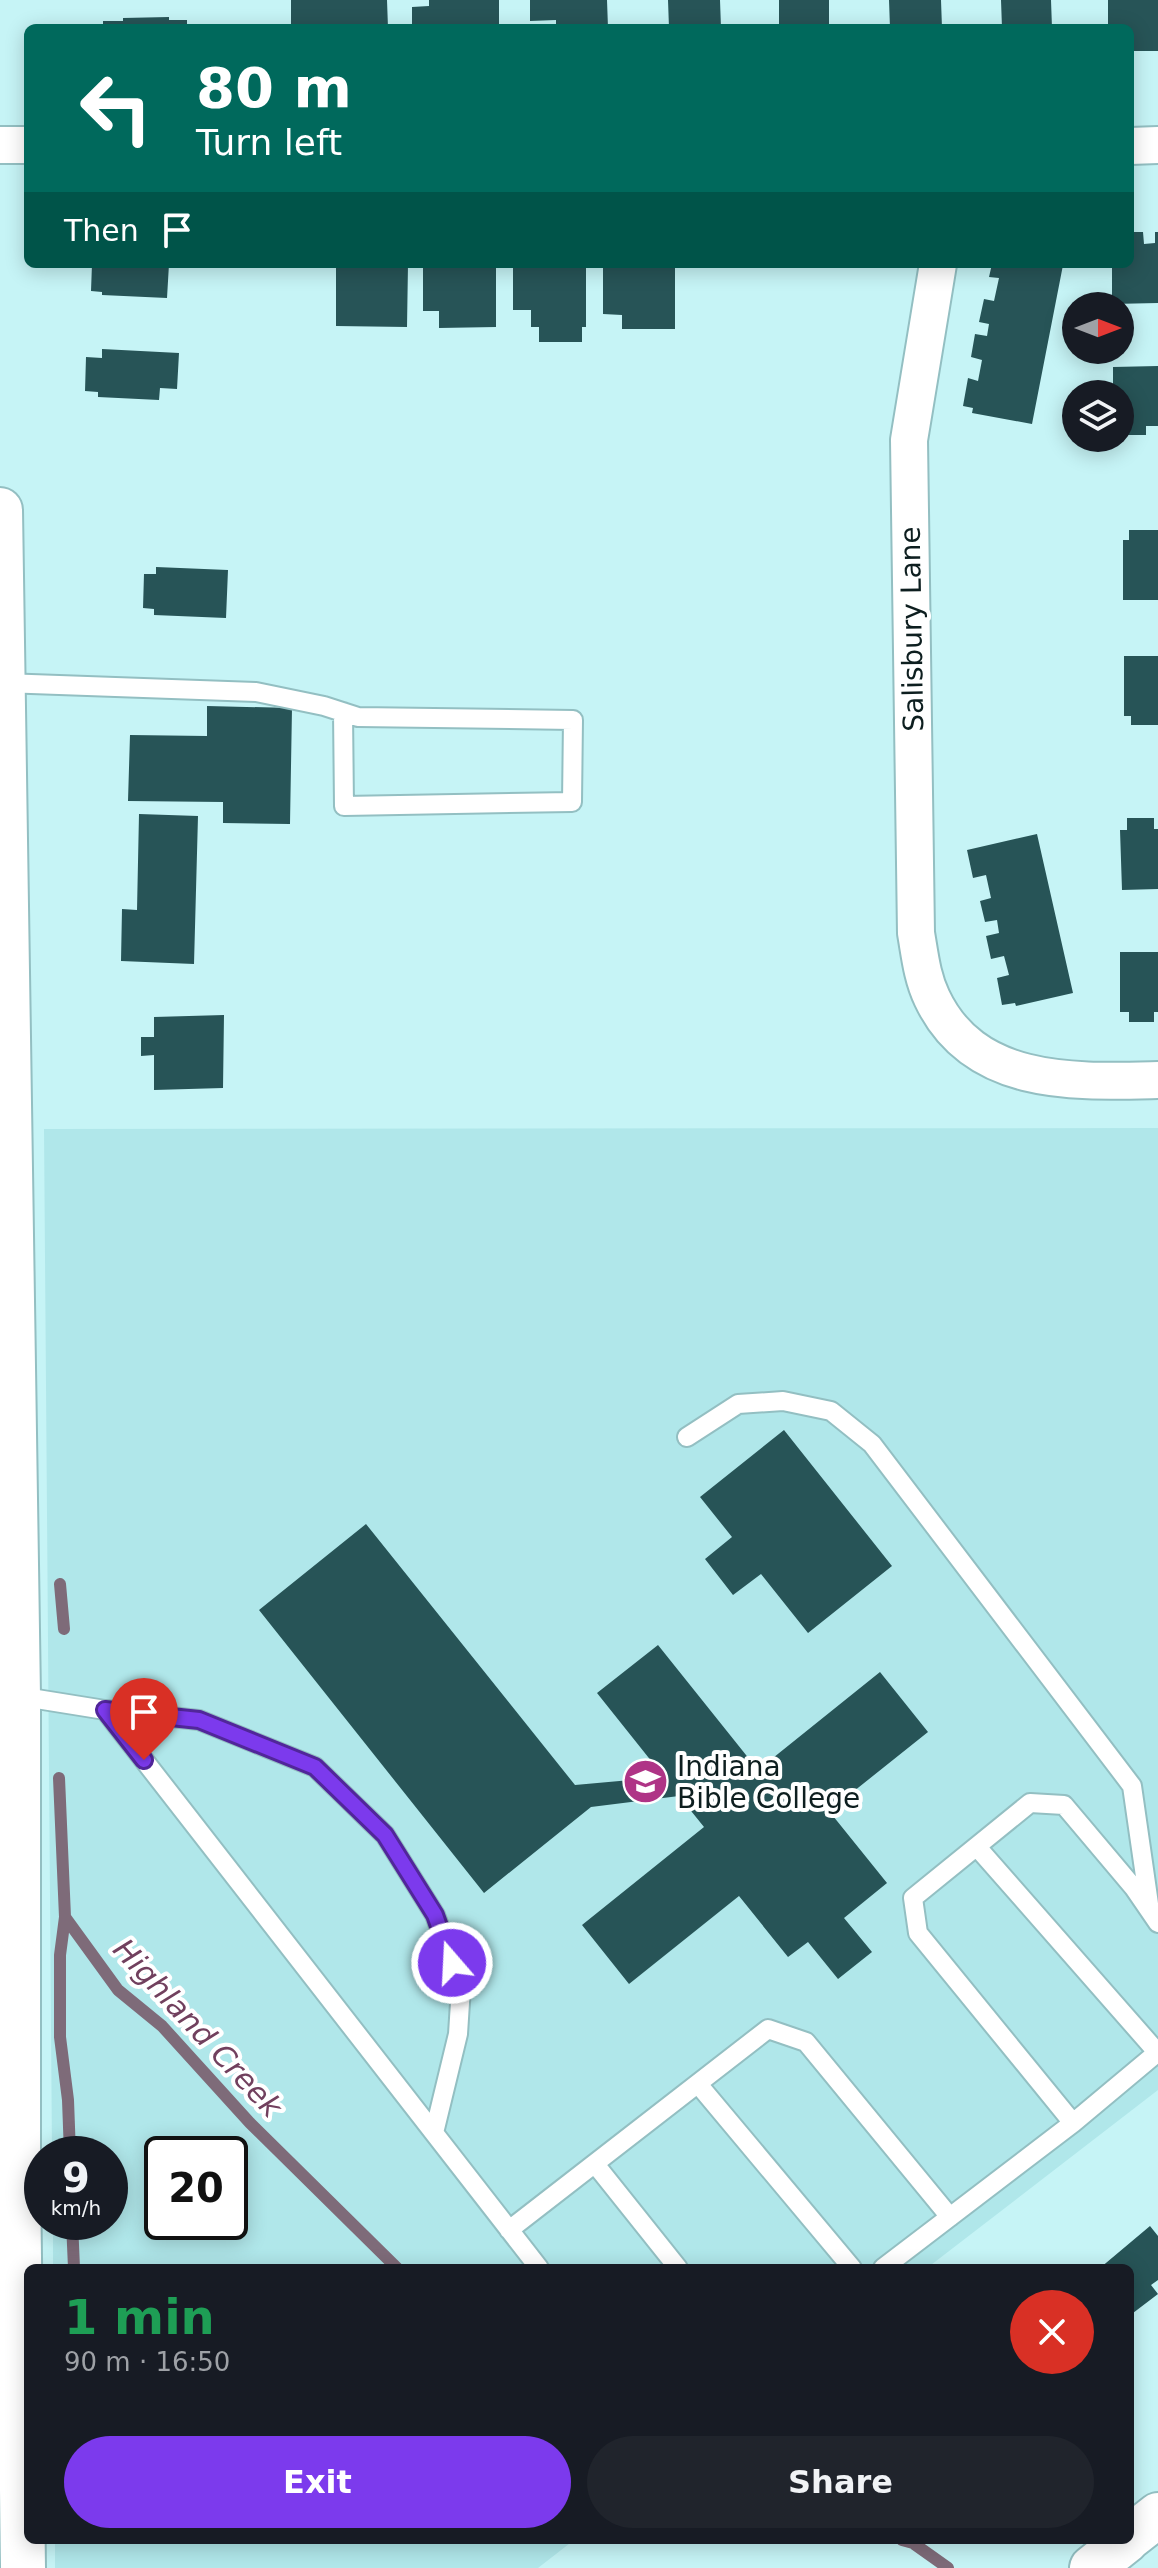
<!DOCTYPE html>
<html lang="en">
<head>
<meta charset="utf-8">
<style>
	:root { --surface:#171b24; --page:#20242c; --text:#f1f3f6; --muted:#9ea1a6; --accent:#7c3aed }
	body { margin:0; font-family:"DejaVu Sans",sans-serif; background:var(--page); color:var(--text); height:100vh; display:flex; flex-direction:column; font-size:30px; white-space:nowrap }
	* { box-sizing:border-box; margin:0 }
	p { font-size:26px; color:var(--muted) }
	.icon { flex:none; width:44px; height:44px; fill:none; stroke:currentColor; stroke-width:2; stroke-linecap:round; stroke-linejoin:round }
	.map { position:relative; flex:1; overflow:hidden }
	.sheet { position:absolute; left:24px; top:2264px; width:1110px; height:280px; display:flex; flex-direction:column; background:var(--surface); border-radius:12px; box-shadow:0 4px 20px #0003 }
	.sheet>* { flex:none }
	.hud { position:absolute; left:24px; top:24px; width:1110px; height:244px; border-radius:12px; box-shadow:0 4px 20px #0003; background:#00695c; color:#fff; overflow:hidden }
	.needle { width:52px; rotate:90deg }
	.fabs { position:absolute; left:1062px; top:292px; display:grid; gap:16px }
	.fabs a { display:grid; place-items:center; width:72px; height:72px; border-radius:50%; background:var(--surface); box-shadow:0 4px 20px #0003; font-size:40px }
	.speed { position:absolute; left:24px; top:2136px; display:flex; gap:16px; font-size:40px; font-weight:700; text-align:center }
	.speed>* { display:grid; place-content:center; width:104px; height:104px; border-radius:50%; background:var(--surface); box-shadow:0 4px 20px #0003; line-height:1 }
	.speed small { font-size:20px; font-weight:400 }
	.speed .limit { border:4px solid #111; border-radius:12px; background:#fff; color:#111 }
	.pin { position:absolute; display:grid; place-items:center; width:68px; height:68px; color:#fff; margin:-82px -34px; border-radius:50% 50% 50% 0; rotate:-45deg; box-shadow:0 0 8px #0007 }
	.pin .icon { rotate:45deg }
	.me { position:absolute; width:88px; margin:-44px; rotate:341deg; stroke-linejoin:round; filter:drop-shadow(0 0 6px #0008) }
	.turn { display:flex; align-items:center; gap:28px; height:168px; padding:0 40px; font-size:36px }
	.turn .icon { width:104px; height:104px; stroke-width:2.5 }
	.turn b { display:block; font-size:56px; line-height:68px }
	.then { display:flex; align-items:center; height:76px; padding:0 40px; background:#0003; gap:16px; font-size:30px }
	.round { display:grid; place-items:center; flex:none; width:84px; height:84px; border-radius:42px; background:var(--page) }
	.headline { display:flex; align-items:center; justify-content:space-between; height:136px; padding:0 40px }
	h1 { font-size:48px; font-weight:700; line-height:60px; color:#1e9e55 }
	.cta { display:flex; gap:16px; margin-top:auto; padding:16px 40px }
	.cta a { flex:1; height:92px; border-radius:48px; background:var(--accent); color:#fff; font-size:32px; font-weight:700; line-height:92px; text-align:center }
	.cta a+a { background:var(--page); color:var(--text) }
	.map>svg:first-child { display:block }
</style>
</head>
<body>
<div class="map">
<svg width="1158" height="2568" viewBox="0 0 1158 2568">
	<rect width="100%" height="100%" fill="#c6f4f6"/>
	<path fill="#b0e7ea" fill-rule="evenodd" d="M1158 1128V2090L927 2268H53V2222H110V2154H52L44 1129ZM162 2154H230V2222H162Z
		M55 2540H574L538 2568H55Z"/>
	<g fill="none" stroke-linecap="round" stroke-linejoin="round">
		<path stroke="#7e6b79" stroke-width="12" d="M60 1584 64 1629
			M59 1778 65 1917 118 1990 162 2026 250 2123 397 2268
			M65 1917 60 1955V2037L68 2100 70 2154
			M72 2222 74 2268
			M902 2540 913 2543 948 2568"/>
	</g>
	<path fill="#275457" d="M291 0H387L388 28H291Z
		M429 0H499V28H412V7L429 6Z
		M530 0H607L608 28H556V20L530 21Z
		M668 0H720L721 28H669Z
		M779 0H829V28H779Z
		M889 0H941L942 28H890Z
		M1001 0H1051L1052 28H1002Z
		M1108 0H1158V51H1130V28H1108Z
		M169 17V20H187V28H103V21H123V18Z
		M1130 232H1143L1144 244 1155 243V232H1158V303L1112 304V264H1130Z
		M92 264H169L167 298 102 295V292L91 291Z
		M336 264H408L407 327 336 326Z
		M423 264H496V327L439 328V311H423Z
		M513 264H586V327H582V342H539V327H531V310H513Z
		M603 264H675V329H622V315L603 314Z
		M992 264 1063 265 1032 424 972 413 973 408 963 406 968 378 978 381 982 360 971 357 975 334 987 336 989 324 979 322 984 299 994 301 999 278 989 277Z
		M102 349 179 353 177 389 160 388 159 400 98 397V392L85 391 86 357 102 358Z
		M1158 366V426H1146V435H1120V394H1113V367Z
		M1129 530H1158V600H1123V540H1129Z
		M156 567 228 570 226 618 154 615V609L143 608 144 574H156Z
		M1124 656H1158V725H1131V716H1124Z
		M207 706 292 708 290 824 223 823V802L128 801 130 735 207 736Z
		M139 814 198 816 194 964 121 961 122 909 137 910Z
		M1127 818H1154V829H1158V889L1122 890 1120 830H1127Z
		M1037 834 1073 993 1016 1006 1015 1003 1002 1005 997 978 1009 975 1004 956 991 959 986 936 999 933 997 920 985 922 980 901 991 898 986 875 973 878 967 850Z
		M1120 952H1158V1012H1154V1022H1129V1012H1120Z
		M224 1015 223 1088 154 1090V1055L141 1056V1037H154V1017Z
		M784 1430 892 1566 808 1633 761 1574 733 1595 705 1559 732 1537 700 1497Z
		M366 1524 575 1785 664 1777 597 1693 658 1645 758 1770 880 1672 928 1732 829 1811 887 1883 844 1918 872 1952 838 1979 808 1942 788 1957 739 1896 629 1984 582 1925 704 1827 679 1796 591 1807 484 1893 259 1610Z
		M1150 2226 1158 2236V2280L1151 2285 1158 2294 1133 2313 1130 2309V2268H1100Z"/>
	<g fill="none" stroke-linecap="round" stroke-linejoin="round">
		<defs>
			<path id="lane" d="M3 683 256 692 324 706 358 717 573 720 572 802 344 806 343 712
				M687 1437 738 1404 783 1401 831 1411 872 1444 1132 1786 1150 1911
				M18 1696 105 1710 539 2268
				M105 1710 199 1720 315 1767 385 1835 435 1915 461 1987 458 2034 434 2133
				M977 1847 1157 2052
				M698 2084 852 2268
				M1073 2123 918 1933 913 1898 1030 1803 1064 1805 1134 1888 1158 1923
				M595 2164 678 2268
				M509 2230 768 2029 806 2042 950 2217
				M883 2268 1073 2123 1158 2052"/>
			<path id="street" d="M0 145H28
				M1130 146 1158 145
				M938 264 909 440 916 933C920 956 922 977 932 998 974 1087 1074 1082 1158 1080"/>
			<path id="secondary" d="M0 510 18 1696V2179L23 2568
				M1130 2537 1158 2515
				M1092 2568 1127 2540"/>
		</defs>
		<use href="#lane" stroke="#93bfc2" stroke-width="22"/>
		<use href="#street" stroke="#93bfc2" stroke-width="40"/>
		<use href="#secondary" stroke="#93bfc2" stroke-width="48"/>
		<use href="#lane" stroke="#fff" stroke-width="18"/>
		<use href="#street" stroke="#fff" stroke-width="36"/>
		<use href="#secondary" stroke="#fff" stroke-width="44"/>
	</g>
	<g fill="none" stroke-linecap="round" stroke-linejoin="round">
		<defs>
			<path id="route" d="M144 1760 105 1710 199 1720 315 1767 385 1835 435 1915 452 1963"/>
		</defs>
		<use href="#route" stroke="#51269a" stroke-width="20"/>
		<use href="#route" stroke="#7c3aed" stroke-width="14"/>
	</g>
	<defs>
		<symbol id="university-disc" viewBox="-11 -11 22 22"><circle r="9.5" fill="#af3486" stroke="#fff"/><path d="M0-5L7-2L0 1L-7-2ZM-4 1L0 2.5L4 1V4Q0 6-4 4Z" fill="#fff"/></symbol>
	</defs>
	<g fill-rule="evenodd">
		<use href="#university-disc" x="620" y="1756" width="51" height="51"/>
	</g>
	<g text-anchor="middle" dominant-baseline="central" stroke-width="8" stroke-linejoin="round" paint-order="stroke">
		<g font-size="28" fill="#0d1e1f" stroke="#fff">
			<text transform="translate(912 629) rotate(-91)">Salisbury Lane</text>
		</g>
		<g font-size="28" fill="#0d1e1f" stroke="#fff" text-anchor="start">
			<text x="677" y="1766">Indiana<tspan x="677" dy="32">Bible College</tspan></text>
		</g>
		<g font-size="30" font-style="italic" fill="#71405e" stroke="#fff">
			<text transform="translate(198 2028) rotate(47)">Highland Creek</text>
		</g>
	</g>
</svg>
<div class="fabs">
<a><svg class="needle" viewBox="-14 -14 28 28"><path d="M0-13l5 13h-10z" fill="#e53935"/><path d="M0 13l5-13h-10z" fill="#9ea1a6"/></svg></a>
<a><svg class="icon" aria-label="layers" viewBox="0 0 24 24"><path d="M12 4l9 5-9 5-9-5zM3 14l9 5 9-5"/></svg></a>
</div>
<div class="speed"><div>9<small>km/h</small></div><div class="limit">20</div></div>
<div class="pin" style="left:144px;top:1760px;background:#d93025"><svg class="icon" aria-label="arrive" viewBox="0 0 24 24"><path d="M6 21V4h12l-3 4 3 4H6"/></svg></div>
<svg class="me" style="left:452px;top:1963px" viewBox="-20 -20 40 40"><circle r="17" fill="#7c3aed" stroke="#fff" stroke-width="3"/><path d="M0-11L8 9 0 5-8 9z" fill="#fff"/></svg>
<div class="hud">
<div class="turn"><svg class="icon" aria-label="left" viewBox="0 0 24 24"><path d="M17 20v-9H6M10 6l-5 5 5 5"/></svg><div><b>80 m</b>Turn left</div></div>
<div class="then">Then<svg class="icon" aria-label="arrive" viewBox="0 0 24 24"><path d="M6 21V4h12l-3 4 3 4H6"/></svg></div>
</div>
<section class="sheet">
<div class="headline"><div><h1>1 min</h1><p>90 m · 16:50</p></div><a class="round" style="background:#d93025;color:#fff"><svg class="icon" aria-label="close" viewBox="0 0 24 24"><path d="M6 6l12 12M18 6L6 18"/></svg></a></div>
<div class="cta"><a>Exit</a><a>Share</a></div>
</section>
</div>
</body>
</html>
